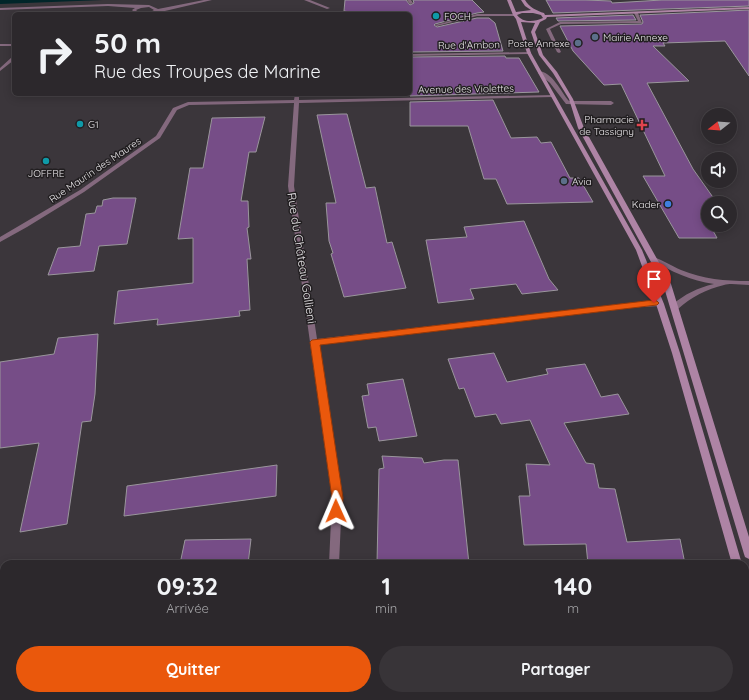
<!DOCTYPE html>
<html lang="fr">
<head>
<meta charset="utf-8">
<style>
	:root { --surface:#2c282c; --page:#383438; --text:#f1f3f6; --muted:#a6a6a9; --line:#484448; --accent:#ea580c }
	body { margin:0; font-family:Quicksand,sans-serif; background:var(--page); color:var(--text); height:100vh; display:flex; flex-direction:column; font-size:15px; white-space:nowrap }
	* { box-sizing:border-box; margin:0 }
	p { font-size:13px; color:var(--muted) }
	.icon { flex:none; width:22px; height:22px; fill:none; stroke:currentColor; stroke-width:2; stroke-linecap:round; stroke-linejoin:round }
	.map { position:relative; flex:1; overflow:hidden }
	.sheet { position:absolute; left:0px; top:560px; width:749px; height:140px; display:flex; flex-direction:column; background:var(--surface); border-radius:12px 12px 0 0; box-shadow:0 2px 10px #0003,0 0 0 1px var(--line) }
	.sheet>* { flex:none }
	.guide { position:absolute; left:12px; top:12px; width:400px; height:84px; border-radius:6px; box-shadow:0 2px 10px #0003,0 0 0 1px var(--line); background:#2c282c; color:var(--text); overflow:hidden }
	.needle { width:26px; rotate:253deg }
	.tools { position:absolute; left:701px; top:108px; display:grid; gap:8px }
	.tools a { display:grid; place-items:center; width:36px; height:36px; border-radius:50%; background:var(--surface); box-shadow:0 2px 10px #0003,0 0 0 1px var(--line); font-size:20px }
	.pin { position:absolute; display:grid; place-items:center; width:34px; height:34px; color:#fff; margin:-41px -17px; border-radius:50% 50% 50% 0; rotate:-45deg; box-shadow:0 0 4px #0007 }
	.pin .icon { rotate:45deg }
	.me { position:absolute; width:44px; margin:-22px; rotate:359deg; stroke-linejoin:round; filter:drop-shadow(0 0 3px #0008) }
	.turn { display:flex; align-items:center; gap:14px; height:84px; padding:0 16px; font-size:18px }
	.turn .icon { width:52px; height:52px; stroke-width:2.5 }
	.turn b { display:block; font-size:28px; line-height:34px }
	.eta { display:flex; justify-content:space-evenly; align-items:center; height:68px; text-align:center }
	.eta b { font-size:24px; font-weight:700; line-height:28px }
	.cta { display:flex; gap:8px; margin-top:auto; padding:8px 16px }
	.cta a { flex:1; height:46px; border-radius:24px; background:var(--accent); color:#fff; font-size:16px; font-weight:700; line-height:46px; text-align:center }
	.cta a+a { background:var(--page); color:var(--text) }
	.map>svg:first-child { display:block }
</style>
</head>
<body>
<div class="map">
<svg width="749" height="700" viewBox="0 0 749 700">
	<rect width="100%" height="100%" fill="#3b363b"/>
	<path fill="#012529" d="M0 0H103L0 4Z"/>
	<path fill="#764d87" stroke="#9a969c" d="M345 0H406L410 5 414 3 413 0H472L484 12 477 13 435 24 434 25 437 27 477 18H489L495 23 503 51 410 52V14H362L344 11Z
		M546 0H585L611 1 612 3 662 0H749V6L553 13Z
		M749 10V76L725 41 663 43 665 46H653L689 81 647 83 693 169 717 203H708V225H711H710L717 238H679L643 176H665L621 84 604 85 573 51 560 26 642 24 643 22 640 15Z
		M633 15 636 20 558 21 556 18Z
		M505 56 506 58H519L539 92 410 96V57Z
		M493 100 511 138 537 137 541 143 551 142 570 178H579L593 202 507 204 496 179H484L468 126H410V102Z
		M342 114H347L366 188 375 187 387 243 392 242 406 288 344 297 331 254 333 253 329 241 326 203H336L317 115Z
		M265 117 256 152H249L241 201H248L249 227 247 228 251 259H247L250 310 239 311 240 316 157 325 158 319 114 324 118 291 193 283V238L178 239 190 168H203L212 118Z
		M113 198H136L127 244 99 246 94 271 48 275 58 248 80 246 86 214 95 213 97 206H102L103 200Z
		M524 221 549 279 558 290 522 294 516 284 470 289 474 299 438 303 426 240 467 237 464 227Z
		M98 334 95 394 91 421 82 422 67 524 20 532 39 443 0 448V362L54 354 58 338Z
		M494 353 507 382 548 374 546 369 585 364 601 397 618 394 629 414 564 423 586 463 594 464 599 488 615 489 627 542 680 539 685 564H588L586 544 524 545 519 496H530L526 464 550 465 530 420 501 424 496 414 475 417 464 388 459 389 448 359Z
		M403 379 417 436 379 441 376 427 368 428 362 396 369 395 367 384Z
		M382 456 422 458 424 463 444 460H458L469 564H377L379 469 384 468Z
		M277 465 276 496 124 516 127 486Z
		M251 539 248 564H180L185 540Z"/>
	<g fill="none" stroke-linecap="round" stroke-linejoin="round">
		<path fill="#84697e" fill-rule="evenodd" d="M304 0H310L330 8 327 9Z
			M407 0H411L413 3 410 4Z
			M636 12 638 13 642 23 561 24 550 29 561 52 559 53 557 52 546 29 560 22 638 21 634 13Z
			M477 14H515L517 15 515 16H477L437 26 435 25Z
			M538 71C552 71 561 92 569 101H611L614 103 611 105 566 104 550 83 538 73Z"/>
		<path fill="#84697e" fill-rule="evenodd" d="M204 0H212L152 14H136L132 10 135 8 108 6 0 10V8L108 4 149 5 158 9ZM141 8 149 7 154 10C149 13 141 15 136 10Z
			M0 44H14V46H0Z
			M531 52V53L529 54 410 56V54Z
			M12 57H14V60L0 71V68Z
			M295 94H299V100L553 95 555 96 553 97 299 103 294 186 317 339 623 304 660 302 664 304 660 306 623 308 318 344 342 498 339 564H329L332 498 288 186 294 103 189 105 177 110 160 138 84 192 27 227 0 242V237L80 190 156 136 173 108 188 102 294 100Z
			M653 257C663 260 672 266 681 270 703 279 725 281 749 281V285C741 285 731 283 724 285 707 289 691 297 678 309H672L671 307 672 305C685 294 697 288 714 284 691 281 671 271 651 260L650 259Z
			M322 696H334V700H322Z"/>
		<path fill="#ae84a5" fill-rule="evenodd" d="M507 0H511L516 12 531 10 525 6 521 0H525C529 7 537 11 544 13L545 15 749 7V9L547 17 546 19 540 22 535 32 543 55 557 72 573 99 584 128 671 284 749 537V559L745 557 744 554 663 284 578 128 569 99 553 73 539 55 531 32 535 23 521 22 531 53 642 250 664 304 680 353 742 564H732L672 353 656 304 636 250 527 53 516 19 513 15ZM522 13H533L541 15 543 18C534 22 523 23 517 15Z
			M745 586 749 588V610L745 609Z"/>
	</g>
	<path fill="#ea580c" stroke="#983908" d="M654 300 657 301 659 303 657 305 320 345 343 498 342 511 341 514 336 516 332 514 331 511 332 498 310 342 312 340Z"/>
	<g fill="#0f9aa8" stroke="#211e20" stroke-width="1.5">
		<circle cx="436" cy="16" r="4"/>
		<circle cx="80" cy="124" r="4"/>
		<circle cx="46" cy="161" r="4"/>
	</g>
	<g fill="#5c6f8a" stroke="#211e20" stroke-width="1.5">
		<circle cx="595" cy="37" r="4"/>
		<circle cx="578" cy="43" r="4"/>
		<circle cx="564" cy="181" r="4"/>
	</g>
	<path fill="#e0444e" stroke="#211e20" stroke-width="1.5" d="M640 119h4v4h4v4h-4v4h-4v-4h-4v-4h4z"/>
	<circle fill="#3f7fe0" stroke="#211e20" stroke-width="1.5" cx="668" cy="204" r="4"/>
	<g text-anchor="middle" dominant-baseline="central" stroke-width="3" stroke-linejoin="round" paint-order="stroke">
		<g font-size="10" fill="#e6e3e6" stroke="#211e20" text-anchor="start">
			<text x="444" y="16">FOCH</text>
			<text x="603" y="37">Mairie Annexe</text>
			<text x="570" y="43" text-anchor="end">Poste Annexe</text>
			<text x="634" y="119" text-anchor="end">Pharmacie<tspan x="634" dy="12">de Tassigny</tspan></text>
			<text x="88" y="124">G1</text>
			<text x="46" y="173" text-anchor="middle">JOFFRE</text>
			<text x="572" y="181">Avia</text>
			<text x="660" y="204" text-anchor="end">Kader</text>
		</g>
		<g font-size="10" fill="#e6e3e6" stroke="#211e20">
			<text transform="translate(469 45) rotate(-1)">Rue d'Ambon</text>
			<text transform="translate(466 89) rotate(-1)">Avenue des Violettes</text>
			<text transform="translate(95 170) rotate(-34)">Rue Maurin des Maures</text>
		</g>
		<g font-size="12" fill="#e6e3e6" stroke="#211e20">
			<text transform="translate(302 258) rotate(81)">Rue du Château Gallieni</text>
		</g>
	</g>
</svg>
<div class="tools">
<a><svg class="needle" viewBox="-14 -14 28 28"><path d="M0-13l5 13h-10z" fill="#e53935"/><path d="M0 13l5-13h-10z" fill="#a6a6a9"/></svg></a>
<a><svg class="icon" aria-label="sound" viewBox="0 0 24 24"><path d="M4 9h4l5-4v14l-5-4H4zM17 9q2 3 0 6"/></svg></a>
<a><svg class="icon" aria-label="search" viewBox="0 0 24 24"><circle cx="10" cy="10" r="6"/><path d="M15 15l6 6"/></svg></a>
</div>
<div class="pin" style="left:654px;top:303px;background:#d93025"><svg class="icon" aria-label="arrive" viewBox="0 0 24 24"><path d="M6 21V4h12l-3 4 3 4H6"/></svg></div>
<svg class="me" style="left:336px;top:511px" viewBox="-20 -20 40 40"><path d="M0-17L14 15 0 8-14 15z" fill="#ea580c" stroke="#fff" stroke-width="4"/></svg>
<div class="guide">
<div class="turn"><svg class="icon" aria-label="right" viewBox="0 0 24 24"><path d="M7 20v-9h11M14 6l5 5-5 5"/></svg><div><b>50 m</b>Rue des Troupes de Marine</div></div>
</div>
<section class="sheet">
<div class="eta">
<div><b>09:32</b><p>Arrivée</p></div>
<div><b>1</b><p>min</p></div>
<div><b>140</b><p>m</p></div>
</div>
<div class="cta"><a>Quitter</a><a>Partager</a></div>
</section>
</div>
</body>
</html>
